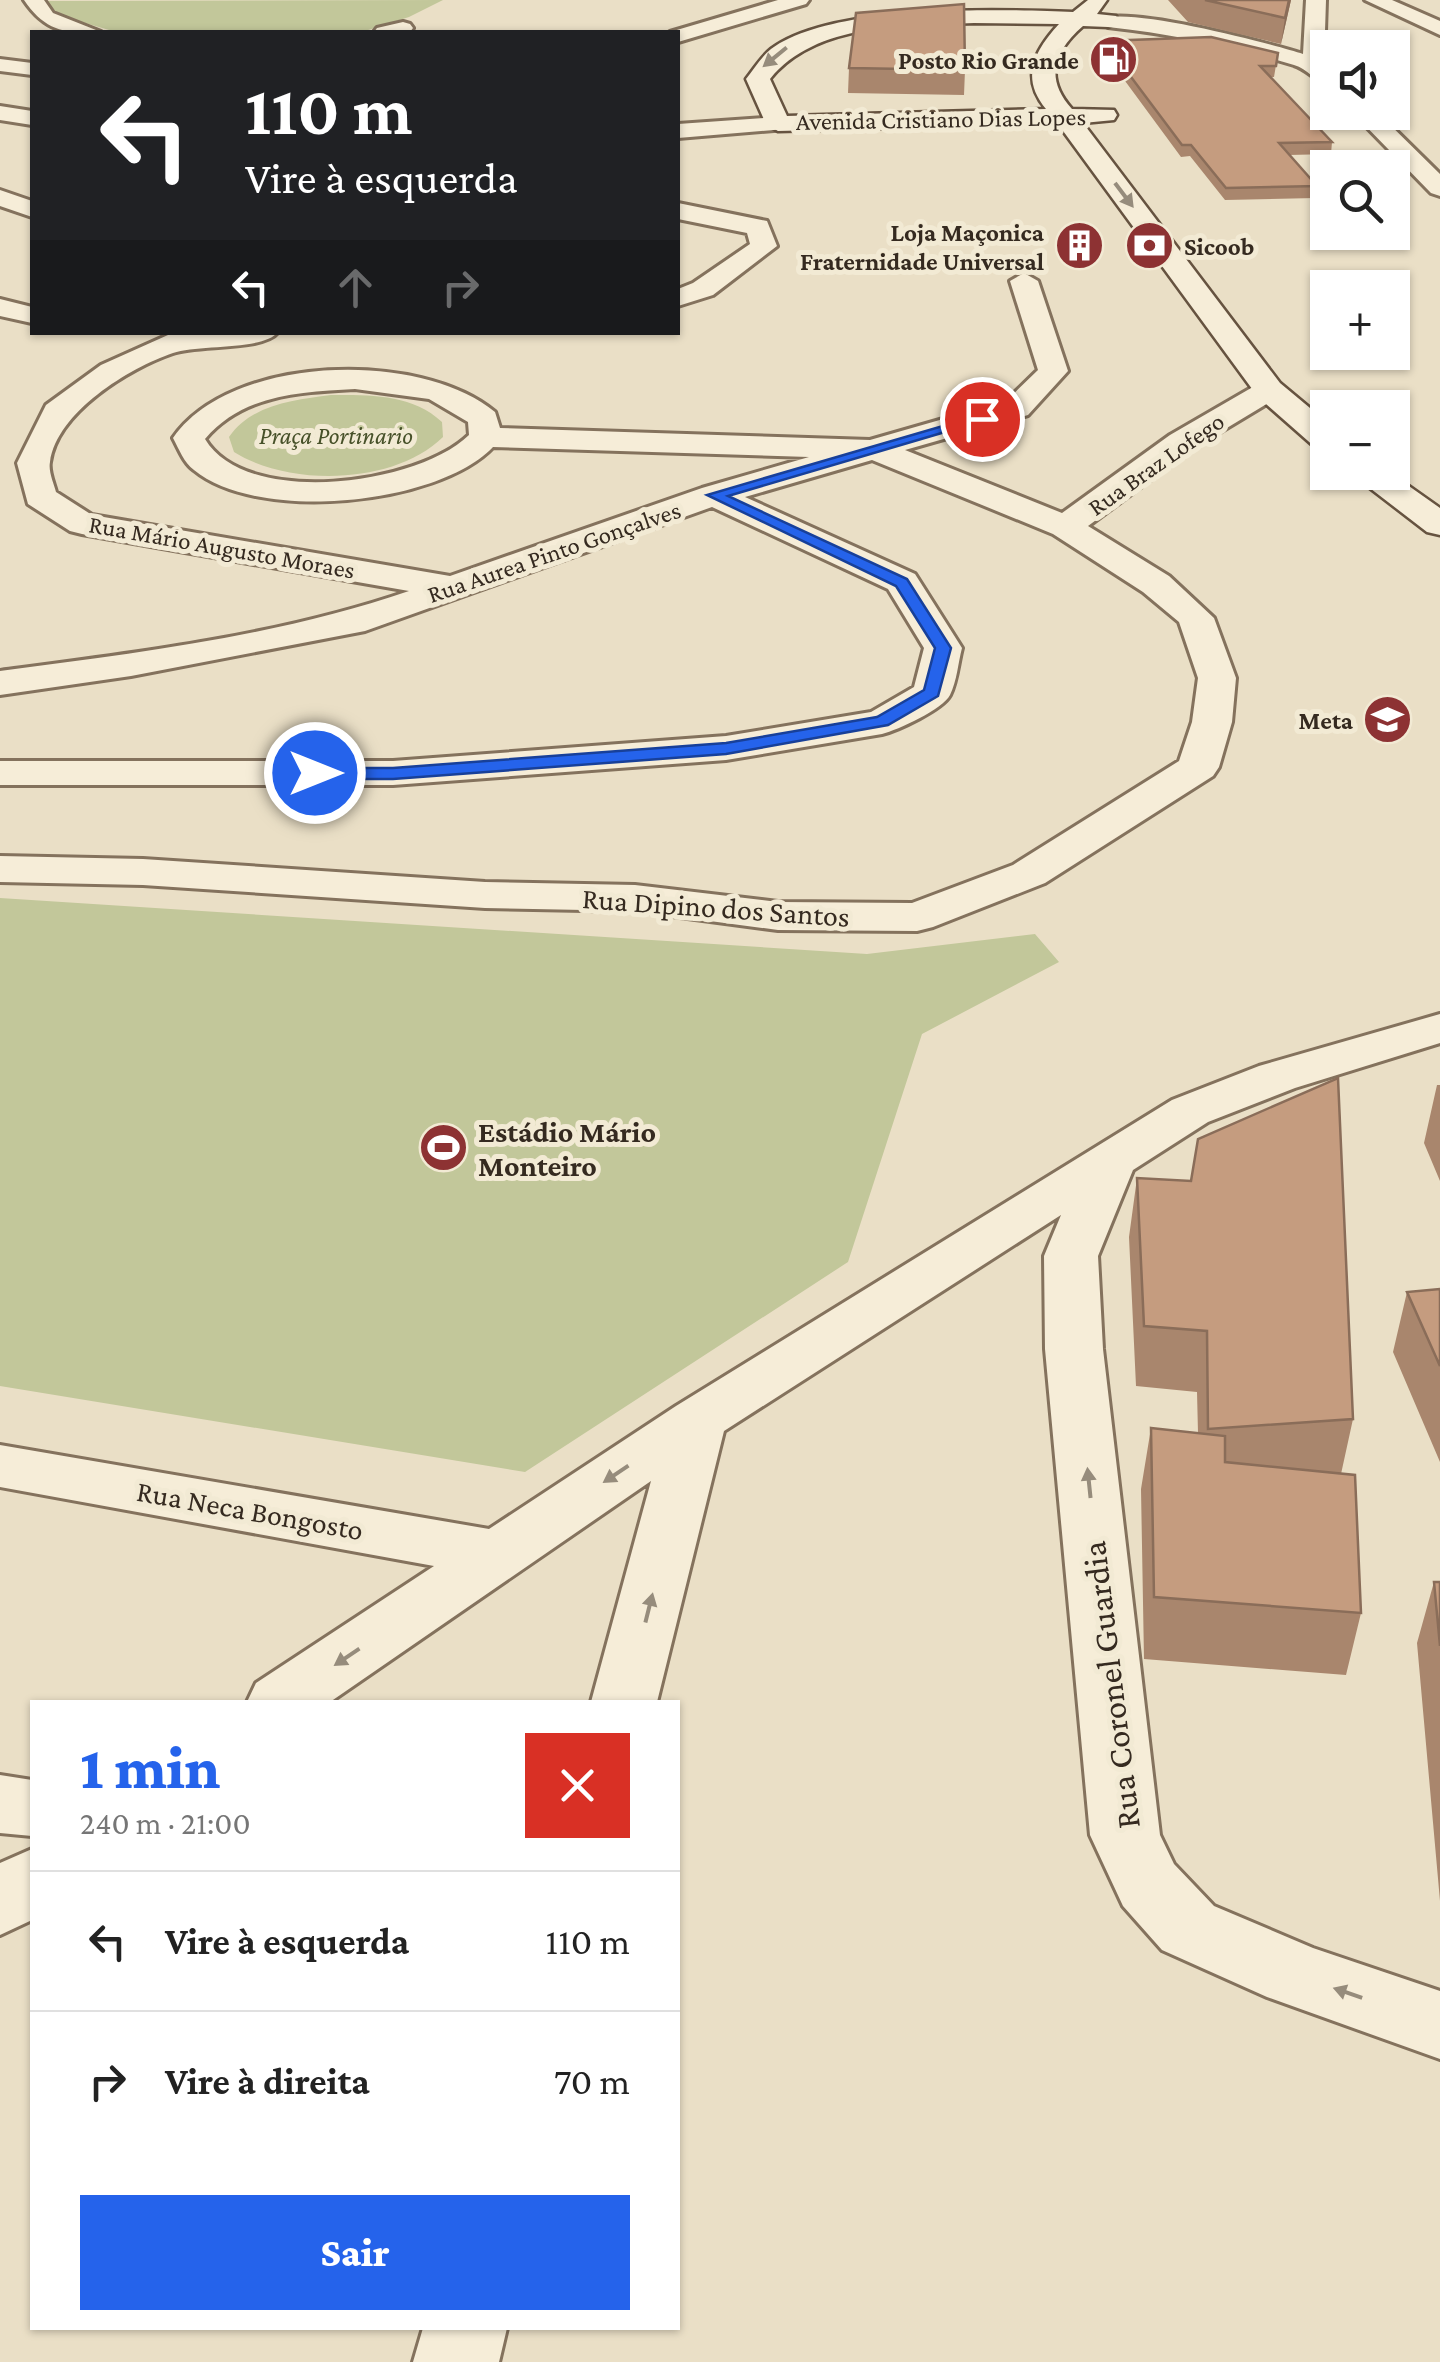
<!DOCTYPE html>
<html lang="pt">
<head>
<meta charset="utf-8">
<style>
	:root { --surface:#fff; --page:#f2f2f2; --text:#222; --muted:#767676; --line:#e0e0e0; --accent:#2563eb }
	body { margin:0; font-family:"Crimson Pro",serif; background:var(--page); color:var(--text); height:100vh; display:flex; flex-direction:column; font-size:38px; white-space:nowrap }
	* { box-sizing:border-box; margin:0 }
	p { font-size:32px; color:var(--muted) }
	.icon { flex:none; width:55px; height:55px; fill:none; stroke:currentColor; stroke-width:2; stroke-linecap:round; stroke-linejoin:round }
	.map { position:relative; flex:1; overflow:hidden }
	.sheet { position:absolute; left:30px; top:1700px; width:650px; height:630px; display:flex; flex-direction:column; background:var(--surface); border-radius:0px; box-shadow:0 2px 8px #0004 }
	.sheet>* { flex:none }
	.guide { position:absolute; left:30px; top:30px; width:650px; height:305px; border-radius:0px; box-shadow:0 2px 8px #0004; background:#202124; color:#fff; overflow:hidden }
	.controls { position:absolute; left:1310px; top:30px; display:grid; gap:20px }
	.controls a { display:grid; place-items:center; width:100px; height:100px; border-radius:0px; background:var(--surface); box-shadow:0 2px 8px #0004; font-size:50px }
	.pin { position:absolute; display:grid; place-items:center; width:85px; height:85px; color:#fff; margin:-42px; border:5px solid #fff; border-radius:50%; box-shadow:0 2px 10px #0007 }
	.me { position:absolute; width:110px; margin:-55px; rotate:90deg; stroke-linejoin:round; filter:drop-shadow(0 0 8px #0008) }
	.turn { display:flex; align-items:center; gap:35px; height:210px; padding:0 50px; font-size:45px }
	.turn .icon { width:130px; height:130px; stroke-width:2.5 }
	.turn b { display:block; font-size:70px; line-height:85px }
	.lanes { display:flex; align-items:center; height:95px; padding:0 50px; background:#0003; justify-content:center; gap:50px; direction:ltr }
	.lanes .off { opacity:.35 }
	.round { display:grid; place-items:center; flex:none; width:105px; height:105px; border-radius:0px; background:var(--page) }
	.headline { display:flex; align-items:center; justify-content:space-between; height:170px; padding:0 50px }
	h1 { font-size:60px; font-weight:800; line-height:75px; color:var(--accent) }
	.cta { display:flex; gap:20px; margin-top:auto; padding:20px 50px }
	.cta a { flex:1; height:115px; border-radius:0px; background:var(--accent); color:#fff; font-size:40px; font-weight:800; line-height:115px; text-align:center }
	ul { padding:0; list-style:none }
	li { display:flex; align-items:center; gap:30px; height:140px; padding:0 50px; border-top:2px solid var(--line) }
	li div { flex:1 }
	li b { display:block; font-size:38px }
	li em { font-style:normal }
	.map>svg:first-child { display:block }
</style>
</head>
<body>
<div class="map">
<svg width="1440" height="2362" viewBox="0 0 1440 2362">
	<rect width="100%" height="100%" fill="#eadfc6"/>
	<path fill="#c2c79a" d="M443 0 409 17 362 32H116L61 16 44 1Z
		M331 395C371 395 412 394 442 422L443 437C394 485 290 487 234 452L229 437C252 404 294 400 331 395Z
		M0 898 867 954 1035 934 1059 962 922 1034 848 1262 525 1472 0 1386Z"/>
	<g fill="none" stroke-linecap="round" stroke-linejoin="round">
		<defs>
			<path id="street" d="M24 0H44L53 13 101 32C65 34 45 31 24 0Z
				M778 0H809L806 4 678 42V32H670Z
				M1306 0H1326L1324 62 1328 66V84C1314 81 1308 69 1294 65 1233 46 1171 34 1108 27L1098 21C1118 3 1272 44 1303 54Z
				M1365 0H1392L1440 21V35Z
				M403 22 410 24 413 28 410 32H374L377 28Z
				M0 59 32 63V75L0 71Z
				M0 106 32 111V125L0 120Z
				M1352 112H1377L1440 174V196L1431 193Z
				M778 117 786 119 790 124 786 129 678 138V124Z
				M0 190 32 201V217L0 206Z
				M678 203 767 221 777 246 713 295 678 306V289L693 283 750 244 747 233 678 219Z
				M1024 273 1038 281 1068 371 1028 415 905 450 1062 513 1170 435 1258 384H1280L1284 390 1280 396 1192 449 1088 526 1169 576 1214 618 1236 678 1232 722 1219 767 1213 776 1045 883 933 927 917 931 778 930 635 911 485 908 143 885 0 882V856L143 859 485 882 635 885 778 902 912 903 1013 865 1179 761 1192 722 1198 678 1179 622 1143 592 1053 534 872 460 745 497 915 574 962 648C958 663 957 681 950 695 943 709 898 730 882 734L726 760 393 785H0V761H393L726 736 871 712 914 687 924 648 888 589 712 507 365 631 131 676 0 695V671C137 653 278 636 409 591L82 534 70 531 28 504 17 463 46 405 101 365 168 335 278 332C263 351 198 344 173 353 129 368 57 412 50 462 48 471 54 484 56 492L92 515 450 576 702 488 809 457 493 447C438 505 258 523 194 470 184 463 179 449 173 438 231 354 421 350 495 412L500 428 870 440 1006 401 1038 370 1010 281ZM355 389 429 399 468 422 469 435C418 485 246 508 205 439 243 394 301 392 355 389Z
				M0 299 32 307V323L0 316Z
				M1440 1014V1043L1295 1088 1208 1122 1133 1170 1098 1256 1103 1349 1160 1835 1174 1864 1214 1906 1313 1948 1440 1991V2059L1267 1997 1162 1950 1123 1906 1090 1835 1045 1349 1044 1256 1061 1215 724 1431 657 1702H591L651 1481 330 1702H247L256 1683 434 1566 0 1487V1445L489 1529 676 1406 1172 1100 1259 1066Z
				M0 1775 32 1780V1836L0 1833Z
				M32 1849V1920L0 1935V1863Z
				M423 2328H507L499 2362H413Z"/>
			<path id="secondary" d="M1088 0H1107L1097 14 1116 16 1119 21 1108 27 1083 26C1054 51 1044 78 1072 109L1114 110 1117 115 1114 120 1083 123 1280 383 1328 423V451L1316 448 1258 397 1058 124 778 131 766 124 746 79C753 70 762 56 771 49 831 4 998 9 1073 12ZM974 23 1059 24C1034 51 1020 78 1046 109L787 116 770 79C816 22 906 26 974 23Z
				M1349 472H1389L1440 508V535L1427 532Z"/>
		</defs>
		<use href="#street" stroke="#84725d" stroke-width="6"/>
		<use href="#secondary" stroke="#665340" stroke-width="5"/>
		<use href="#street" fill="#f6edd8" fill-rule="evenodd"/>
		<use href="#secondary" fill="#f6edd8" fill-rule="evenodd"/>
	</g>
	<path fill="#a9866d" d="M1168 0H1291L1281 44 1188 22Z
		M1104 41 1278 53 1274 77H1270L1332 142 1331 154 1289 155 1317 186 1315 198 1225 200 1190 156 1181 157 1103 51Z
		M849 68 965 70 964 95 848 93Z
		M1437 1085H1440V1181L1424 1143Z
		M1137 1178 1353 1419 1341 1474 1361 1613 1346 1675 1144 1659 1141 1489 1151 1428 1198 1433 1197 1392 1136 1386 1129 1237Z
		M1440 1289V1462L1393 1352 1407 1292Z
		M1434 1582H1440V1901L1417 1643Z"/>
	<path fill="#8a6d59" d="M1289 0H1291L1281 44 1285 18Z"/>
	<path fill="#c59c7f" stroke="#8a6d59" stroke-width="2.5" d="M1205 0H1289L1285 18Z
		M964 4 965 70 849 68 856 13Z
		M1211 37 1278 53 1276 66H1260L1332 142 1279 143 1317 186 1226 188 1191 145H1182L1104 41Z
		M1338 1078 1353 1419 1208 1429 1207 1331 1144 1326 1137 1178 1191 1181 1198 1139Z
		M1440 1289V1366L1407 1292Z
		M1151 1428 1225 1436V1462L1355 1475 1361 1613 1154 1597Z
		M1434 1582H1440V1646Z"/>
	<defs><path id="oneway-solid" d="M-6-.8H1V-3.2L6.5 0L1 3.2V.8H-6Z" transform="scale(2.5)"/></defs>
	<g fill="#968c7c">
		<use href="#oneway-solid" transform="translate(775 57) rotate(141)"/>
		<use href="#oneway-solid" transform="translate(1124 195) rotate(53)"/>
		<use href="#oneway-solid" transform="translate(616 1474) rotate(146)"/>
		<use href="#oneway-solid" transform="translate(1089 1483) rotate(-96)"/>
		<use href="#oneway-solid" transform="translate(649 1608) rotate(-76)"/>
		<use href="#oneway-solid" transform="translate(347 1657) rotate(146)"/>
		<use href="#oneway-solid" transform="translate(1348 1993) rotate(-161)"/>
	</g>
	<path fill="#2563eb" stroke="#184099" stroke-width="2.5" d="M977 416 989 419 728 496 907 579 951 648 938 696 888 725 726 754 393 779H315L306 773 315 768H393L726 743 877 717 924 690 935 648 896 586 707 495Z"/>
	<defs>
		<symbol id="fuel-disc" viewBox="-11 -11 22 22"><circle r="9.5" fill="#8d3233" stroke="#f2ead4"/><path d="M-5.5-6h7V0h2V4h1.3V-2.5L3-4.5l.8-.8L6-3V5H2.5V1h-1V6h-7ZM-4.2-4.7v3.2H.2V-4.7Z" fill="#fff"/></symbol>
		<symbol id="building-disc" viewBox="-11 -11 22 22"><circle r="9.5" fill="#8d3233" stroke="#f2ead4"/><path d="M-4-6H4V6H1V3H-1V6H-4ZM-2.5-4.3h1.7v1.8h-1.7ZM.8-4.3h1.7v1.8H.8ZM-2.5-1h1.7V.8h-1.7ZM.8-1h1.7V.8H.8Z" fill="#fff"/></symbol>
		<symbol id="bank-disc" viewBox="-11 -11 22 22"><circle r="9.5" fill="#8d3233" stroke="#f2ead4"/><path d="M-6-4H6V4H-6ZM0-2.3a2.3 2.3 0 1 0 0 4.6a2.3 2.3 0 1 0 0-4.6Z" fill="#fff"/></symbol>
		<symbol id="school-disc" viewBox="-11 -11 22 22"><circle r="9.5" fill="#8d3233" stroke="#f2ead4"/><path d="M0-5L7-2L0 1L-7-2ZM-4 1L0 2.5L4 1V4Q0 6-4 4Z" fill="#fff"/></symbol>
		<symbol id="stadium-disc" viewBox="-11 -11 22 22"><circle r="9.5" fill="#8d3233" stroke="#f2ead4"/><path d="M0-5a6.5 5 0 1 0 0 10a6.5 5 0 1 0 0-10ZM-3.5-1.8h7v3.6h-7Z" fill="#fff"/></symbol>
	</defs>
	<g fill-rule="evenodd">
		<use href="#fuel-disc" x="1086" y="32" width="55" height="55"/>
		<use href="#building-disc" x="1052" y="218" width="55" height="55"/>
		<use href="#bank-disc" x="1122" y="218" width="55" height="55"/>
		<use href="#school-disc" x="1360" y="692" width="55" height="55"/>
		<use href="#stadium-disc" x="416" y="1120" width="55" height="55"/>
	</g>
	<g text-anchor="middle" dominant-baseline="central" stroke-width="10" stroke-linejoin="round" paint-order="stroke">
		<g font-size="25" font-weight="bold" fill="#352a20" stroke="#f2ead4" text-anchor="end">
			<text x="1079" y="60">Posto Rio Grande</text>
			<text x="1044" y="232">Loja Maçonica<tspan x="1044" dy="29">Fraternidade Universal</tspan></text>
			<text x="1184" y="246" text-anchor="start">Sicoob</text>
			<text x="1353" y="720">Meta</text>
		</g>
		<g font-size="25" fill="#352a20" stroke="#f2ead4">
			<text transform="translate(941 119) rotate(-1)">Avenida Cristiano Dias Lopes</text>
			<text transform="translate(1156 464) rotate(-35)">Rua Braz Lofego</text>
			<text transform="translate(222 547) rotate(10)">Rua Mário Augusto Moraes</text>
			<text transform="translate(554 552) rotate(-19)">Rua Aurea Pinto Gonçalves</text>
		</g>
		<g font-size="25" font-style="italic" fill="#465028" stroke="#f2ead4">
			<text x="336" y="435">Praça Portinario</text>
		</g>
		<g font-size="30" fill="#352a20" stroke="#f2ead4">
			<text transform="translate(716 907) rotate(4)">Rua Dipino dos Santos</text>
			<text transform="translate(250 1510) rotate(10)">Rua Neca Bongosto</text>
		</g>
		<g font-size="30" font-weight="bold" fill="#352a20" stroke="#f2ead4" text-anchor="start">
			<text x="478" y="1131">Estádio Mário<tspan x="478" dy="34">Monteiro</tspan></text>
		</g>
		<g font-size="35" fill="#352a20" stroke="#f2ead4">
			<text transform="translate(1111 1685) rotate(-97)">Rua Coronel Guardia</text>
		</g>
	</g>
</svg>
<div class="controls">
<a><svg class="icon" aria-label="sound" viewBox="0 0 24 24"><path d="M4 9h4l5-4v14l-5-4H4zM17 9q2 3 0 6"/></svg></a>
<a><svg class="icon" aria-label="search" viewBox="0 0 24 24"><circle cx="10" cy="10" r="6"/><path d="M15 15l6 6"/></svg></a>
<a>+</a>
<a>−</a>
</div>
<div class="pin" style="left:982px;top:419px;background:#d93025"><svg class="icon" aria-label="arrive" viewBox="0 0 24 24"><path d="M6 21V4h12l-3 4 3 4H6"/></svg></div>
<svg class="me" style="left:315px;top:773px" viewBox="-20 -20 40 40"><circle r="17" fill="#2563eb" stroke="#fff" stroke-width="3"/><path d="M0-11L8 9 0 5-8 9z" fill="#fff"/></svg>
<div class="guide">
<div class="turn"><svg class="icon" aria-label="left" viewBox="0 0 24 24"><path d="M17 20v-9H6M10 6l-5 5 5 5"/></svg><div><b>110 m</b>Vire à esquerda</div></div>
<div class="lanes"><svg class="icon" aria-label="left" viewBox="0 0 24 24"><path d="M17 20v-9H6M10 6l-5 5 5 5"/></svg><svg class="icon off" aria-label="ahead" viewBox="0 0 24 24"><path d="M12 20V5M6 11l6-6 6 6"/></svg><svg class="icon off" aria-label="right" viewBox="0 0 24 24"><path d="M7 20v-9h11M14 6l5 5-5 5"/></svg></div>
</div>
<section class="sheet">
<div class="headline"><div><h1>1 min</h1><p>240 m · 21:00</p></div><a class="round" style="background:#d93025;color:#fff"><svg class="icon" aria-label="close" viewBox="0 0 24 24"><path d="M6 6l12 12M18 6L6 18"/></svg></a></div>
<ul>
<li><svg class="icon" aria-label="left" viewBox="0 0 24 24"><path d="M17 20v-9H6M10 6l-5 5 5 5"/></svg><div><b>Vire à esquerda</b></div><em>110 m</em></li>
<li><svg class="icon" aria-label="right" viewBox="0 0 24 24"><path d="M7 20v-9h11M14 6l5 5-5 5"/></svg><div><b>Vire à direita</b></div><em>70 m</em></li>
</ul>
<div class="cta"><a>Sair</a></div>
</section>
</div>
</body>
</html>
